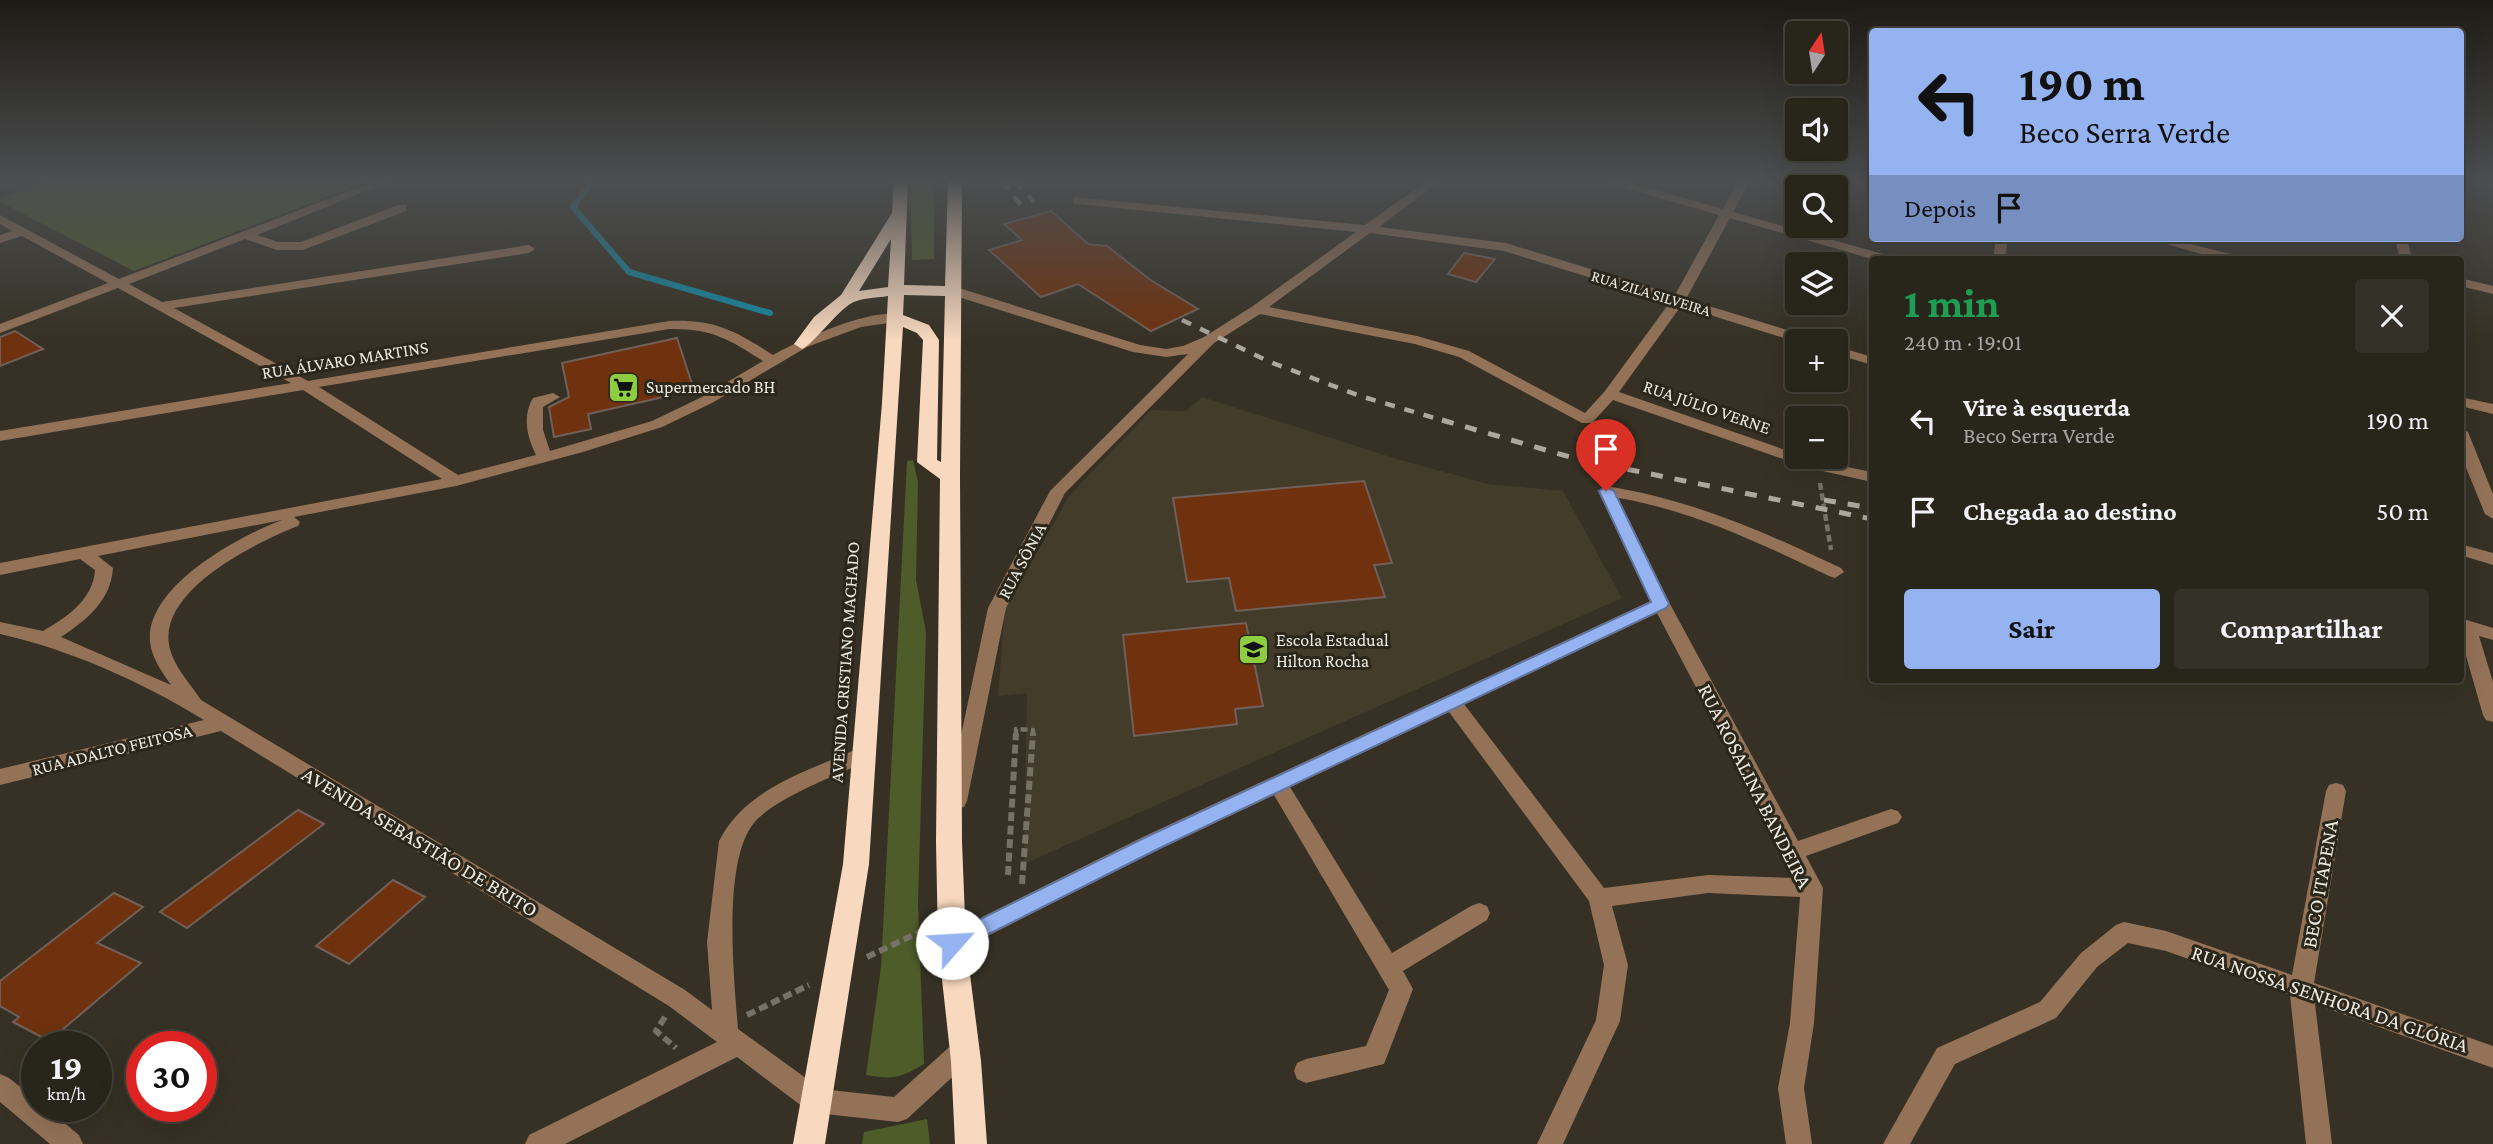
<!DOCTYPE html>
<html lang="pt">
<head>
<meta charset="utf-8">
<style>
	:root { --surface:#28251b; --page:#343128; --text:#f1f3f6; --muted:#a5a5a3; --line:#44423a; --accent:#95b2f1 }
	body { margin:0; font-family:"Crimson Pro",serif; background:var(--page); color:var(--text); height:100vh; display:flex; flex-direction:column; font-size:26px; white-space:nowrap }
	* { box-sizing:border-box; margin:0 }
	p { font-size:23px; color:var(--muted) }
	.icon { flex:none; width:38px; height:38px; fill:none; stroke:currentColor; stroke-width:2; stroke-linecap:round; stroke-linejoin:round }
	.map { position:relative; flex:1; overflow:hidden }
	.drawer { position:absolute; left:1869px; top:256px; width:595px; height:427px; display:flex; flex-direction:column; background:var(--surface); border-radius:7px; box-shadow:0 7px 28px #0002,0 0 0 2px var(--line) }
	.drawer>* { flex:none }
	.hud { position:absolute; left:1869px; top:28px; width:595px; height:214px; border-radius:7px; box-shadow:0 7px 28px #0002,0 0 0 2px var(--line); background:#95b2f1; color:#111; overflow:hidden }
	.needle { width:46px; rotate:12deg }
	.buttons { position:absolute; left:1785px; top:21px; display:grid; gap:14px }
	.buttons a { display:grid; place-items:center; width:63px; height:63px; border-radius:7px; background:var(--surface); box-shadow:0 7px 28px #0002,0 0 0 2px var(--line); font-size:35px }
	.speed { position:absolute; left:21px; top:1031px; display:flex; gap:14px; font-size:35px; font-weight:700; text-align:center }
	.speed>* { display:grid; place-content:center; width:91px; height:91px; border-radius:50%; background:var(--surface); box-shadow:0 7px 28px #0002,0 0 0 2px var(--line); line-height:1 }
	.speed small { font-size:18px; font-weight:400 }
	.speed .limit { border:10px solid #d22; background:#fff; color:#111 }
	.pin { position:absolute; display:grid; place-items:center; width:60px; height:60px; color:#fff; margin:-72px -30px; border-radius:50% 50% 50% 0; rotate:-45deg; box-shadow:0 0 7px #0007 }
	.pin .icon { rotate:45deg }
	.me { position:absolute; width:77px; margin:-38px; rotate:64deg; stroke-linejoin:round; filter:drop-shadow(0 0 5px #0008) }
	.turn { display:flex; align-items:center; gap:24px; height:147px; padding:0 35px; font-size:32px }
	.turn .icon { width:91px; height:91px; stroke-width:2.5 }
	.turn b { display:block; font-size:49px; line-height:60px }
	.then { display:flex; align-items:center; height:66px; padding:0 35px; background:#0003; gap:14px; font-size:26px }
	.round { display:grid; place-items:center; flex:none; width:74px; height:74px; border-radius:7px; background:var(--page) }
	.summary { display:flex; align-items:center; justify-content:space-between; height:119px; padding:0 35px }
	h1 { font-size:42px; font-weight:700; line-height:52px; color:#1e9e55 }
	.action { display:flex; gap:14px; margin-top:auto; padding:14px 35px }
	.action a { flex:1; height:80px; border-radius:7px; background:var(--accent); color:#111; font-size:28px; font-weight:700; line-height:80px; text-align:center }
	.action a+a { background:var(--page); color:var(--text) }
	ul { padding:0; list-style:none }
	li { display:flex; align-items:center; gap:21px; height:91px; padding:0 35px }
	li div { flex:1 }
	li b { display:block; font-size:26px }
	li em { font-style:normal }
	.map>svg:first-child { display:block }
</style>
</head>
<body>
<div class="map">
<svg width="2493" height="1144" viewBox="0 0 2493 1144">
	<rect width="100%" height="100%" fill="#363124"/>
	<path fill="#433c2b" d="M1202 397 1397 459 1488 484 1563 491 1622 598 1024 864 1027 693 998 696 1005 608 1070 495 1151 410 1186 411Z"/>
	<path fill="#4e5c2a" d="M51 181H369L134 271 0 202V198Z
		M910 181H934V259L912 260Z
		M913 460 918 482 916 580 926 632 918 903 924 1064C900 1078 894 1080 866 1075L881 967 907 461Z
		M927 1119 930 1144H862L864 1132Z"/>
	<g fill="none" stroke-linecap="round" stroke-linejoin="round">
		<path stroke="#1587a0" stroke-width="6" d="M593 181 573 207 629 272 770 313"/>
	</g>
	<path fill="#6f310e" stroke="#70605a" stroke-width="2" d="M1051 211 1088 244 1107 246 1152 281 1198 309 1151 331 1078 284 1041 297 989 250 1022 240 1004 224Z
		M1464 253 1495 259 1476 282 1448 274Z
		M15 331 43 349 0 366V337Z
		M677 338 692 384 666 389 668 396 588 414 591 429 554 437 549 407 569 397 562 363Z
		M1364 481 1392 563 1374 565 1385 597 1236 611 1229 578 1187 582 1173 498Z
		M1246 623 1263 706 1235 709 1237 724 1134 736 1123 635Z
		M298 810 324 824 187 928 160 912Z
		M393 880 425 897 349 964 316 946Z
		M114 893 143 907 97 943 141 963 49 1041 13 1022 19 1017 0 1006V981Z"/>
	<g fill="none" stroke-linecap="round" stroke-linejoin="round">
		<path stroke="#767266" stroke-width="4.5" stroke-dasharray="7 3.5" stroke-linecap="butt" d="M1820 483 1831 550
			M1016 735V729L1033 730V735"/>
		<path stroke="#767266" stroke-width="6" stroke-dasharray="9 4.5" stroke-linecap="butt" d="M1008 875 1016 733
			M1022 884 1033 733
			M867 957 926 929
			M747 1015 809 985
			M665 1017 656 1031 676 1048"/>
		<path fill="#937258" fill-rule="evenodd" d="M375 181H391L257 235 278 242H301L398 205H406V211L303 250H277L245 239 129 284 162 302 529 245 535 249 529 253 174 308 308 381 669 321C714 319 736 331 773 355 794 343 883 301 903 318L896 322 861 327 807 347 712 403 662 427 583 452 456 486 294 517 300 522 298 526C257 542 160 589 169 644 172 665 190 683 201 700L685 990 712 1010 707 942 719 841C746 788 806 772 857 749L864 746 871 749 874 754 871 759C839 775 775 797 754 823 722 861 734 980 738 1029L821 1089 894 1097 956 1041 965 1038 974 1041 977 1049 974 1057 907 1119 898 1122 816 1113 807 1110 737 1057 565 1144H525L529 1135 717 1042 669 1006 221 731 0 785V769L204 720C142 682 71 650 0 634V622L43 631C67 617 93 600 95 570L80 559 0 575V563L442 479 303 390 0 441V431L291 383 118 288 0 333V324L108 283 22 236 0 243V235L12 231 0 224V215L119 279ZM669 329C711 328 729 339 763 361L702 397 652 421 550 451 543 430V407L560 397 553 393 533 398C522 416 527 437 536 455L458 475 319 387ZM282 520C239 536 146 586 150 641 151 657 162 672 171 685L61 637C87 620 111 600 113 568L98 556Z
			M1427 181H1440L1379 227 1506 243 1675 295 1719 215 1608 183 1606 181H1624L1723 209 1738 181H1750L1733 212 1890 256 1891 259H1872L1730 218 1686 299 1813 338 1815 341 1797 342 1681 306 1619 392 1797 454V457L1872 472V482L1809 468 1613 400 1592 423H1582L1459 357 1415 344 1260 314 1214 343 1065 493 1006 608 967 801 964 807 957 809 950 807 947 801 988 608 1050 491 1188 354 1166 357 1133 352 949 294V288H959L1140 345 1166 349 1183 346 1204 337 1253 306 1356 232 1077 204 1073 203V197L1365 225ZM1370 233 1504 251 1670 302 1605 391 1585 413 1469 351 1417 336 1269 307Z
			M1996 238H2008L2005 259H1993Z
			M2145 238H2166L2239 256 2240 259H2219Z
			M2395 238H2407L2412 259H2400Z
			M2460 278 2493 286V294L2460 286Z
			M1836 346 1872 357V365L1836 354Z
			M2460 397 2493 404V414L2460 406Z
			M2460 428 2468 432 2493 494V519L2485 514 2460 453Z
			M1606 486C1693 500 1762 531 1841 568L1844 572 1835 578 1829 576C1761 544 1692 510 1618 498L1670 604 1798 841 1891 809 1898 811 1902 817 1898 823 1806 856 1823 888 1814 1023 1804 1088 1812 1144H1786L1778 1088 1790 1023 1800 897 1708 893 1612 906 1628 965 1620 1021 1563 1144H1537L1596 1020 1604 965 1589 901 1449 712 1290 787 1392 953 1471 906 1479 903 1487 906 1490 913 1487 920 1403 971 1413 989 1384 1064 1306 1083 1297 1079 1294 1071 1297 1063 1306 1059 1366 1046 1389 990 1274 795 1161 848 960 950 952 953 944 950 940 943 944 936 1145 836 1651 601 1598 491ZM1657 613 1796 878 1708 875 1604 888 1464 704Z
			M2460 544 2493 553V565L2460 555Z
			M2460 618 2493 628V640L2479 636 2493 682V722L2486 720 2483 715 2460 635Z
			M2336 783 2343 785 2346 791 2314 983 2493 1046V1068L2315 1004 2332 1144H2306L2290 995 2166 951 2128 943 2097 967 2056 1018 1955 1064 1910 1144H1883L1937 1048 2040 1002 2081 953 2116 925 2124 922 2166 931 2292 975 2326 791 2329 785Z
			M0 1074 9 1078 37 1100V1106H44L79 1135 83 1144H50L0 1102Z"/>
		<path fill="#f8d8be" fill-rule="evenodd" d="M894 181H908L904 285 945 286 948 181H962L960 477 962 842 966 943 981 1061 987 1144H955L951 1061 938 943 936 842 940 479 917 462 923 340 917 333 903 327 869 864 825 1144H793L843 864 882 403 888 296C876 298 859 298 850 304 836 313 810 347 802 349L794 344 814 317 841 295 892 213ZM891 239 888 287 859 291ZM904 295 945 296 941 462 937 460 939 340 929 325 903 315Z"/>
		<path stroke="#aca89e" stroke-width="4.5" stroke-dasharray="10 10" stroke-linecap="butt" d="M1002 181 1021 205
			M1015 181 1034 202
			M1182 320 1270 362 1360 396 1448 422"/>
		<path stroke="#aca89e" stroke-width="5" stroke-dasharray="12 12" stroke-linecap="butt" d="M1442 420 1577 459 1872 519
			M1824 500 1872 508"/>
	</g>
	<linearGradient id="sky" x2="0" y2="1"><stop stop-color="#1e1b14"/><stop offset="0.53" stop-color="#4c4e50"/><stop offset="1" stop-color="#4c4e50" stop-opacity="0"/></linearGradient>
	<rect width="2493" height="341" fill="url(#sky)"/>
	<path fill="#95b2f1" stroke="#61749d" stroke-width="2" d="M1606 487 1614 491 1669 604 1666 608 1160 848 959 949 952 952 944 949 941 943 944 937 1146 837 1651 602 1599 491Z"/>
	<defs>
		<symbol id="supermarket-square" viewBox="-11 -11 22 22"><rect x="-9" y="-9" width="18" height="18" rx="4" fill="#8ecd42" stroke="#2c271b"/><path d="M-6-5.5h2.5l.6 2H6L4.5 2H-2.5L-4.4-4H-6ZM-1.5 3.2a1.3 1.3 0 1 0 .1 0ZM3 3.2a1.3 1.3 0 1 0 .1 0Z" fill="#111"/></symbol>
		<symbol id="school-square" viewBox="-11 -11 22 22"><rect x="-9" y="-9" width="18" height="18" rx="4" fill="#8ecd42" stroke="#2c271b"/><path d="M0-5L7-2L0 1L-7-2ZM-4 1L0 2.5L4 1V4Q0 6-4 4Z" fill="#111"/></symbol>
	</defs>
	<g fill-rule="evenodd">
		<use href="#supermarket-square" x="606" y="370" width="35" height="35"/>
		<use href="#school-square" x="1236" y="632" width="35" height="35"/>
	</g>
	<g text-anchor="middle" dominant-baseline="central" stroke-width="6" stroke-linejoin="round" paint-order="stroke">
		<g font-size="16" fill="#ece9e1" stroke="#2c271b">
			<text transform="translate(1651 293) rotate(17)">RUA ZILA SILVEIRA</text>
		</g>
		<g font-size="18" fill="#ece9e1" stroke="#2c271b">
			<text transform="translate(345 360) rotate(-9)">RUA ÁLVARO MARTINS</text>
			<text transform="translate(1707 407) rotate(19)">RUA JÚLIO VERNE</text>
			<text transform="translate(1022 561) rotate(-62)">RUA SÔNIA</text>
			<text transform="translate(845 662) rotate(-86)">AVENIDA CRISTIANO MACHADO</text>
			<text transform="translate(112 750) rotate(-14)">RUA ADALTO FEITOSA</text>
		</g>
		<g font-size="18" fill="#ece9e1" stroke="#2c271b" text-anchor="start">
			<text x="646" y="387">Supermercado BH</text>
			<text x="1276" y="640">Escola Estadual<tspan x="1276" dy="21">Hilton Rocha</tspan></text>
		</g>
		<g font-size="21" fill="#ece9e1" stroke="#2c271b">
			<text transform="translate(1755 786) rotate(63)">RUA ROSALINA BANDEIRA</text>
			<text transform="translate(420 842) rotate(31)">AVENIDA SEBASTIÃO DE BRITO</text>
			<text transform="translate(2320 884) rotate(-80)">BECO ITAPENA</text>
			<text transform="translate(2330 999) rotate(19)">RUA NOSSA SENHORA DA GLÓRIA</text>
		</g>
	</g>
</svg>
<div class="buttons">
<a><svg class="needle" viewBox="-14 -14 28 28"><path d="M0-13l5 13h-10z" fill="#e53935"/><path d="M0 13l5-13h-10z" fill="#a5a5a3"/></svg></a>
<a><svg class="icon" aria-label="sound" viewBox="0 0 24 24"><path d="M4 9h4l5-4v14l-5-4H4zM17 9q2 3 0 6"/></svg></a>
<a><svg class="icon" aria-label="search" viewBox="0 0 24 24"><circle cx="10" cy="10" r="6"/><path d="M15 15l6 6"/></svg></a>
<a><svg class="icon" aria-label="layers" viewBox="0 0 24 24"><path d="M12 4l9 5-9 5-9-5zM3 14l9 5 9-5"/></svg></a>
<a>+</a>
<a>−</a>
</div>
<div class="speed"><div>19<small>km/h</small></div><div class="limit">30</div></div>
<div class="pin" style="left:1606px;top:491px;background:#d93025"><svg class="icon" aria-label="arrive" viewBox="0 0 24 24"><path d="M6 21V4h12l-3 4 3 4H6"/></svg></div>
<svg class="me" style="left:952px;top:943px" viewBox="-20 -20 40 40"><circle r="19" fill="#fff"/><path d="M0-13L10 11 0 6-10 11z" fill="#95b2f1"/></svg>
<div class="hud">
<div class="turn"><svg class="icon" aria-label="left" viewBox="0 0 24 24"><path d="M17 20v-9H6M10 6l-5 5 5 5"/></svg><div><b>190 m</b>Beco Serra Verde</div></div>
<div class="then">Depois<svg class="icon" aria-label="arrive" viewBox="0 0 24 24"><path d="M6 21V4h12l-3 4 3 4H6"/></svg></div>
</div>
<section class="drawer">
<div class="summary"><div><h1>1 min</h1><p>240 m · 19:01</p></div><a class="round"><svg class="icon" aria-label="close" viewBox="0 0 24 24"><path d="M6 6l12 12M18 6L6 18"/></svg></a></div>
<ul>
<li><svg class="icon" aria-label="left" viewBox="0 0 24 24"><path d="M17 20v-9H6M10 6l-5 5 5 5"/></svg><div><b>Vire à esquerda</b><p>Beco Serra Verde</p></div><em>190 m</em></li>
<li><svg class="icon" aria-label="arrive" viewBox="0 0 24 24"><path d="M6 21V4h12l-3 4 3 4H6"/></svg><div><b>Chegada ao destino</b></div><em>50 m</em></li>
</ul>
<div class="action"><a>Sair</a><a>Compartilhar</a></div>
</section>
</div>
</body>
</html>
